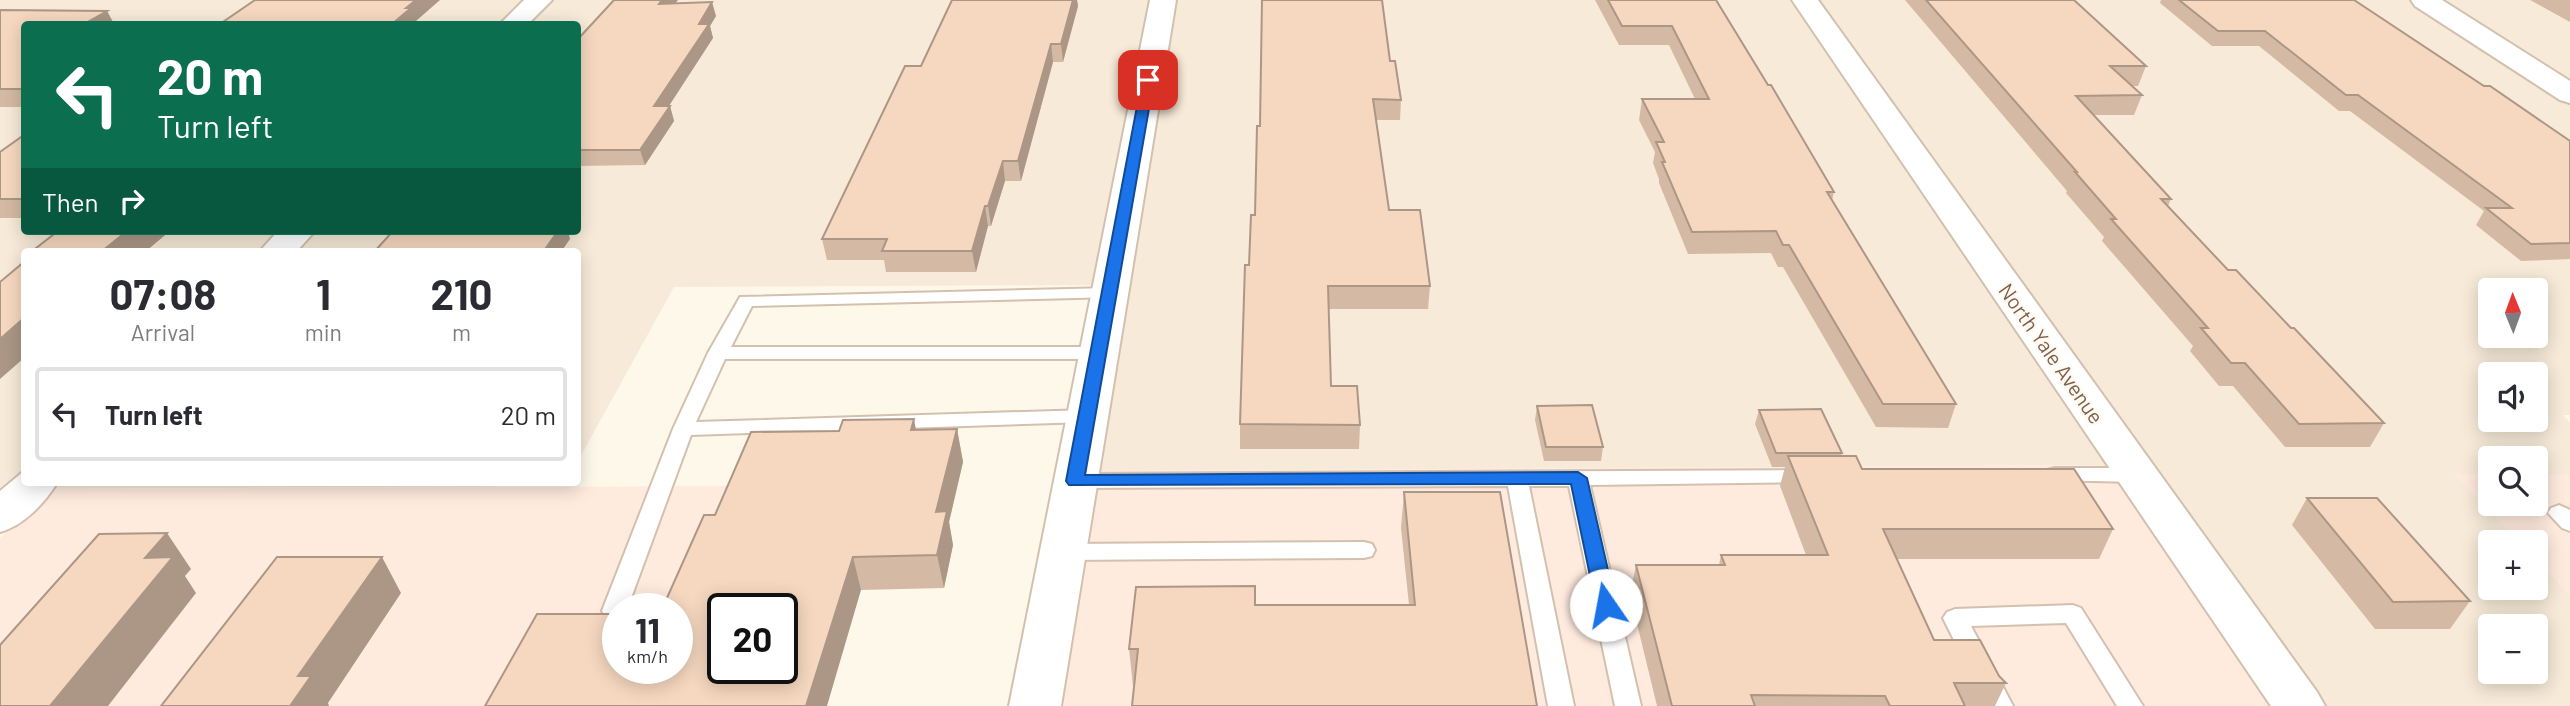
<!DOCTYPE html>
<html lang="en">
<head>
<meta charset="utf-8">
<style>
	:root { --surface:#fff; --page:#f7f7f7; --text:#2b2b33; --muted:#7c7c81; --line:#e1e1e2 }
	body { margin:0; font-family:Barlow,sans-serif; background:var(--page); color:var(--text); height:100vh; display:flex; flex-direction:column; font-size:26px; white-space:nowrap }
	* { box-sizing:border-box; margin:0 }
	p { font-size:23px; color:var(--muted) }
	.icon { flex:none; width:38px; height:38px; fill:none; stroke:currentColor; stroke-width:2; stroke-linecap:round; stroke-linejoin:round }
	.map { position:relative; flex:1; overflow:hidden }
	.drawer { position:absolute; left:21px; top:248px; width:560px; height:238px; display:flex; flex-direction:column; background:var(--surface); border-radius:7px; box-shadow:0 4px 18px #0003 }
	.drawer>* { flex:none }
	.banner { position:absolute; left:21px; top:21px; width:560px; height:214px; border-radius:7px; box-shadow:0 4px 18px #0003; background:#0b6e4f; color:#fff; overflow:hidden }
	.needle { width:46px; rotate:359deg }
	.tools { position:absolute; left:2478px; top:278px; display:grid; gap:14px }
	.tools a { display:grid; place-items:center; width:70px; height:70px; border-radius:7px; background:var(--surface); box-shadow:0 4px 18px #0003; font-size:35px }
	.speed { position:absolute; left:602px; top:593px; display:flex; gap:14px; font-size:35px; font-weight:700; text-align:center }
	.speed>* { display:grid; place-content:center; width:91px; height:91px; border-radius:50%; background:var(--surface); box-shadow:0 4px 18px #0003; line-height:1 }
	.speed small { font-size:18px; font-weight:400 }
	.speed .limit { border:4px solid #111; border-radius:10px; background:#fff; color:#111 }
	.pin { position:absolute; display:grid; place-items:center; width:60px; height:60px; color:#fff; margin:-30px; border-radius:14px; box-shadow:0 4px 10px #0006 }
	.me { position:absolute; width:77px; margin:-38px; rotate:348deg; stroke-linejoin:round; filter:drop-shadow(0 0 5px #0008) }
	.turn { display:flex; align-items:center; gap:24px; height:147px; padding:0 21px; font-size:32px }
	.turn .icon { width:91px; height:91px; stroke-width:2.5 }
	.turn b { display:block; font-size:49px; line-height:60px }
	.then { display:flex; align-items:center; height:66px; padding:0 21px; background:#0003; gap:14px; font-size:26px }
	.eta { display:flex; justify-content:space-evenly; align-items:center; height:119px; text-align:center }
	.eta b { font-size:42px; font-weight:700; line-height:49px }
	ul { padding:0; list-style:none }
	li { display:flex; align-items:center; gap:21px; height:94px; margin:0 14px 10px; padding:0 7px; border:4px solid var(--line); border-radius:7px }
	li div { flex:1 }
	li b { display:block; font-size:26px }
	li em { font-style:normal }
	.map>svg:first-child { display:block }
</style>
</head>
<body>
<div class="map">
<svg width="2570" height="706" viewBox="0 0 2570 706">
	<rect width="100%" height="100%" fill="#fef8eb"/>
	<path fill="#f7ead8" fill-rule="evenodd" d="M0 0H2570V415H2563L2570 422V474H2536V458H2490V474L2455 475 2520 542H2490V588H2536V559L2570 595V706H2279L2115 465 1091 471 1096 285 674 287 578 461V252H24V483H565L564 486 47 489 0 495ZM24 24H578V231H24ZM2490 290H2536V336H2490ZM2490 374H2536V420H2490ZM2490 626H2536V672H2490Z"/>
	<path fill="#ffeade" d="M2115 465 2279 706H1060L1091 471Z
		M2454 474H2490V504H2536V474H2570V595L2536 559V542H2520Z
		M733 486 677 609H618V668L634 706H0V538L47 489Z"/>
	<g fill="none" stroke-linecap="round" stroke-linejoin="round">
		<defs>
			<path id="lane" d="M1110 288 1119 293 1116 297 752 306 731 347H1099L1109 353 1099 359H725L696 422 1087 410 1094 411 1097 416 1094 421 1087 422 691 435 627 609H618V619L606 617 602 611 673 429 708 353 740 297Z
				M2055 468H2137L2145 470 2148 475 2145 480 2137 482 2047 480 2044 475 2047 470Z
				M1807 470 1815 472 1818 477 1815 482 1590 485 1641 706H1615L1569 486H1529L1574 706H1548L1508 486 1075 488 1067 486 1064 481 1067 476 1075 474Z
				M2559 505 2570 510V531L2562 528 2548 513 2551 508Z
				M1364 542 1372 544 1375 550 1372 556 1364 558 1063 560 1055 558 1052 552 1055 546 1063 544Z
				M2073 605 2081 608 2143 706H2117L2066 623 1971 626 2013 706H1987L1943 618 1947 612 1955 609Z"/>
			<path id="street" d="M524 0H552L528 24H500Z
				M1150 0H1176L1061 706H1009Z
				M1792 0H1818L2317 692 2325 706H2271Z
				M2411 0H2442L2570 81V103L2560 100 2415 6Z
				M278 231H315L296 252H259Z
				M24 471V483H57C44 504 23 526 0 532V491Z"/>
		</defs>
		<use href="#lane" stroke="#d3c0ae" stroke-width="4"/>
		<use href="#street" stroke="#d3c0ae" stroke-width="4"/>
		<use href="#lane" fill="#fff" fill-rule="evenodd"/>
		<use href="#street" fill="#fff" fill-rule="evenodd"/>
	</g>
	<path fill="#d4baa5" d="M614 0H678L675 3 716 16 710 26 713 38 669 106H670L674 121 645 165 578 166V39Z
		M952 0H1077L1078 6 1063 62H1053L1021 181H1005L991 226H988L976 272H886L884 260H827L822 239 921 66Z
		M1595 0H1716L1834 192 1832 200 1956 404 1948 428 1876 427 1783 267H1778L1771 253 1688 254 1659 183V179L1653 163 1655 152 1639 120 1642 99H1695L1669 45H1619Z
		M1905 0H2074L2146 66 2138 86H2132L2142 95 2134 115H2094L2171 199 2168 206 2228 270 2291 328 2384 423 2370 447H2285L2233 386H2219L2190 351 2193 346 2102 241 2104 237 2066 193 2067 191Z
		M2161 0H2354L2484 86 2570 141V259L2521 261 2476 225 2484 211 2350 111H2339L2259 46H2212L2160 3Z
		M2530 0H2570V22Z
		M0 10 107 11 114 24H24V107H0Z
		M1390 61 1401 100 1400 120H1376L1389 210 1430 286 1428 309H1328L1331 386 1360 425 1359 449H1240V424L1249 265 1255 215 1260 126Z
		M24 135V218H0V152Z
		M1537 406 1603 447 1601 461H1544L1535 420Z
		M1759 410 1842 453 1841 456 1862 469 2113 529 2099 559H1897L1934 640 1999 676 2006 683 1995 706H1657L1630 595 1636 565H1719L1721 555H1806L1780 486 1785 467H1772L1755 424Z
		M957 429 963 462 949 522 953 545 944 588 861 590 677 668 715 515 916 430Z
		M1404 492 1537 706 1133 686 1129 649 1255 605H1409L1401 528Z
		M2307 498 2470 601 2450 629H2375L2292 525Z"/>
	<path fill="#ac9786" d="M416 0H440L416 21 418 24H392L406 8Z
		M662 0H678L663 18 659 4Z
		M1073 0H1077L1078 6 1063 62 1061 44Z
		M712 2 716 16 710 26 713 38 659 121 654 106Z
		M107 11 114 24H84Z
		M1051 44 1053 62 1021 181 1018 161Z
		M670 106 674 121 645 165 640 150Z
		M1003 161 1005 181 991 226 988 206Z
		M985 206 988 226 976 272 972 251Z
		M127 231H170L145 252H101Z
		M558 231H568L570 239 561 252H543Z
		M24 318V358L0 379V339Z
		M914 419 920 452 911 430Z
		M957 429 963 462 949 522 953 545 944 588 937 555 936 512Z
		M167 533 191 569 185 576 196 593 108 706H50L145 558Z
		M382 557 401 593 328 703 329 706H290L298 676Z
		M853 557 861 590 827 706H806Z"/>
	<path fill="#f6d8c0" stroke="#ac9786" stroke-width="2" fill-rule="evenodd" d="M255 0H416L406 8H411L392 24H220Z
		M614 0H662L659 4 712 2 699 24H709L654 106H670L640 150H578V39Z
		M952 0H1073L1061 44H1051L1018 161H1003L988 206H985L972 251H882L887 239H822L905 66H921Z
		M1262 0H1382L1390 61H1395L1401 100 1373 99 1389 210H1420L1430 286H1328L1331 386H1357L1360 425 1240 424 1245 265H1249L1251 215H1255L1257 126H1260Z
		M1608 0H1716L1768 85H1771L1834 192H1827L1956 404H1883L1789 245H1783L1776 231 1692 232 1662 162H1665L1656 142H1664L1642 99H1709L1672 26H1622Z
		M1926 0H2074L2146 66H2110L2142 95 2076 96 2171 199H2161L2228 270H2236L2291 328H2294L2384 423 2299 424 2245 363H2231L2201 328H2208L2111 219H2116L2075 172H2077Z
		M2179 0H2354L2484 86H2490L2570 141V243L2531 244 2486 208H2512L2358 95H2346L2265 31H2218Z
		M0 10 107 11 84 24H24V89H0Z
		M24 135V199H0V152Z
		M58 231H127L101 252H31Z
		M393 231H558L543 252H374Z
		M24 262V318L0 339V282Z
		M1592 405 1603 447H1546L1537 406Z
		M1821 409 1842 453H1776L1759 410Z
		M914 419 911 430 957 429 936 512 947 511 937 555 853 557 806 706H485L537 614H618V668H677V609H662L704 515H715L751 432 839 431 843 420ZM723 609H782V668H723Z
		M1788 456H1856L1862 469H2074L2113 529H1883L1934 640H1980L1999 676 2006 683H1954L1965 706H1890L1885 696 1751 695 1755 706H1672L1636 565H1725L1721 555H1828Z
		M1404 492H1500L1537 706H1132L1138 649H1129L1136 587 1255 586V605H1415Z
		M2307 498H2377L2470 601 2393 602Z
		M167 533 145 558 173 557 50 706H0V645L99 534Z
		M277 557H382L298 676H311L290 706H161Z"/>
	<path fill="#1a73e8" stroke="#114b97" stroke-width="2" d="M1148 76 1154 80 1085 475 1578 472 1587 478 1616 605 1613 610 1606 612 1599 610 1596 605 1571 484 1069 485 1066 481 1142 80Z"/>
	<g text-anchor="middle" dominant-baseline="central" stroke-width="5" stroke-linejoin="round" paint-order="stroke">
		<g font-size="21" fill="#7d5f4a" stroke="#fffbf3">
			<text transform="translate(2052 353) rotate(55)">North Yale Avenue</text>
		</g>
	</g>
</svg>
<div class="tools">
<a><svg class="needle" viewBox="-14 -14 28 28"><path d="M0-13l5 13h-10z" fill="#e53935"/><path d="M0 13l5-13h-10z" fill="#7c7c81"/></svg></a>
<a><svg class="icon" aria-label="sound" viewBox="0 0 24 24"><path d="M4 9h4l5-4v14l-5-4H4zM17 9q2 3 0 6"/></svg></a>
<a><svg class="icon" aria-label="search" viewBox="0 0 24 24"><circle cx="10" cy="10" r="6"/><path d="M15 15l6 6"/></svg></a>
<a>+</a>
<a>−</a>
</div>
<div class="speed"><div>11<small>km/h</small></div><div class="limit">20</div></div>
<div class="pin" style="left:1148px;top:80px;background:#d93025"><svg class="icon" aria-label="arrive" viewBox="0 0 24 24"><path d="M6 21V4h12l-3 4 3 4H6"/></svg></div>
<svg class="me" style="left:1606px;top:605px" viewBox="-20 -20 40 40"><circle r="19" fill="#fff"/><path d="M0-13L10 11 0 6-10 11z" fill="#1a73e8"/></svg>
<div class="banner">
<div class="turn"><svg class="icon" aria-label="left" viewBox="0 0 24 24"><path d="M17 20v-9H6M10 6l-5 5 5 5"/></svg><div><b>20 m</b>Turn left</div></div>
<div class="then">Then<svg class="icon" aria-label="right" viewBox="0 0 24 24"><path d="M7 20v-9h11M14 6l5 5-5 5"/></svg></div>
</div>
<section class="drawer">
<div class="eta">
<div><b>07:08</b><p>Arrival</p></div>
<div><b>1</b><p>min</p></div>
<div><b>210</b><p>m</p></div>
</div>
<ul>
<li><svg class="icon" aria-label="left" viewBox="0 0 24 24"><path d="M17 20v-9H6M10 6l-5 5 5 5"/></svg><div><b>Turn left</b></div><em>20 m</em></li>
</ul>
</section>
</div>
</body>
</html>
